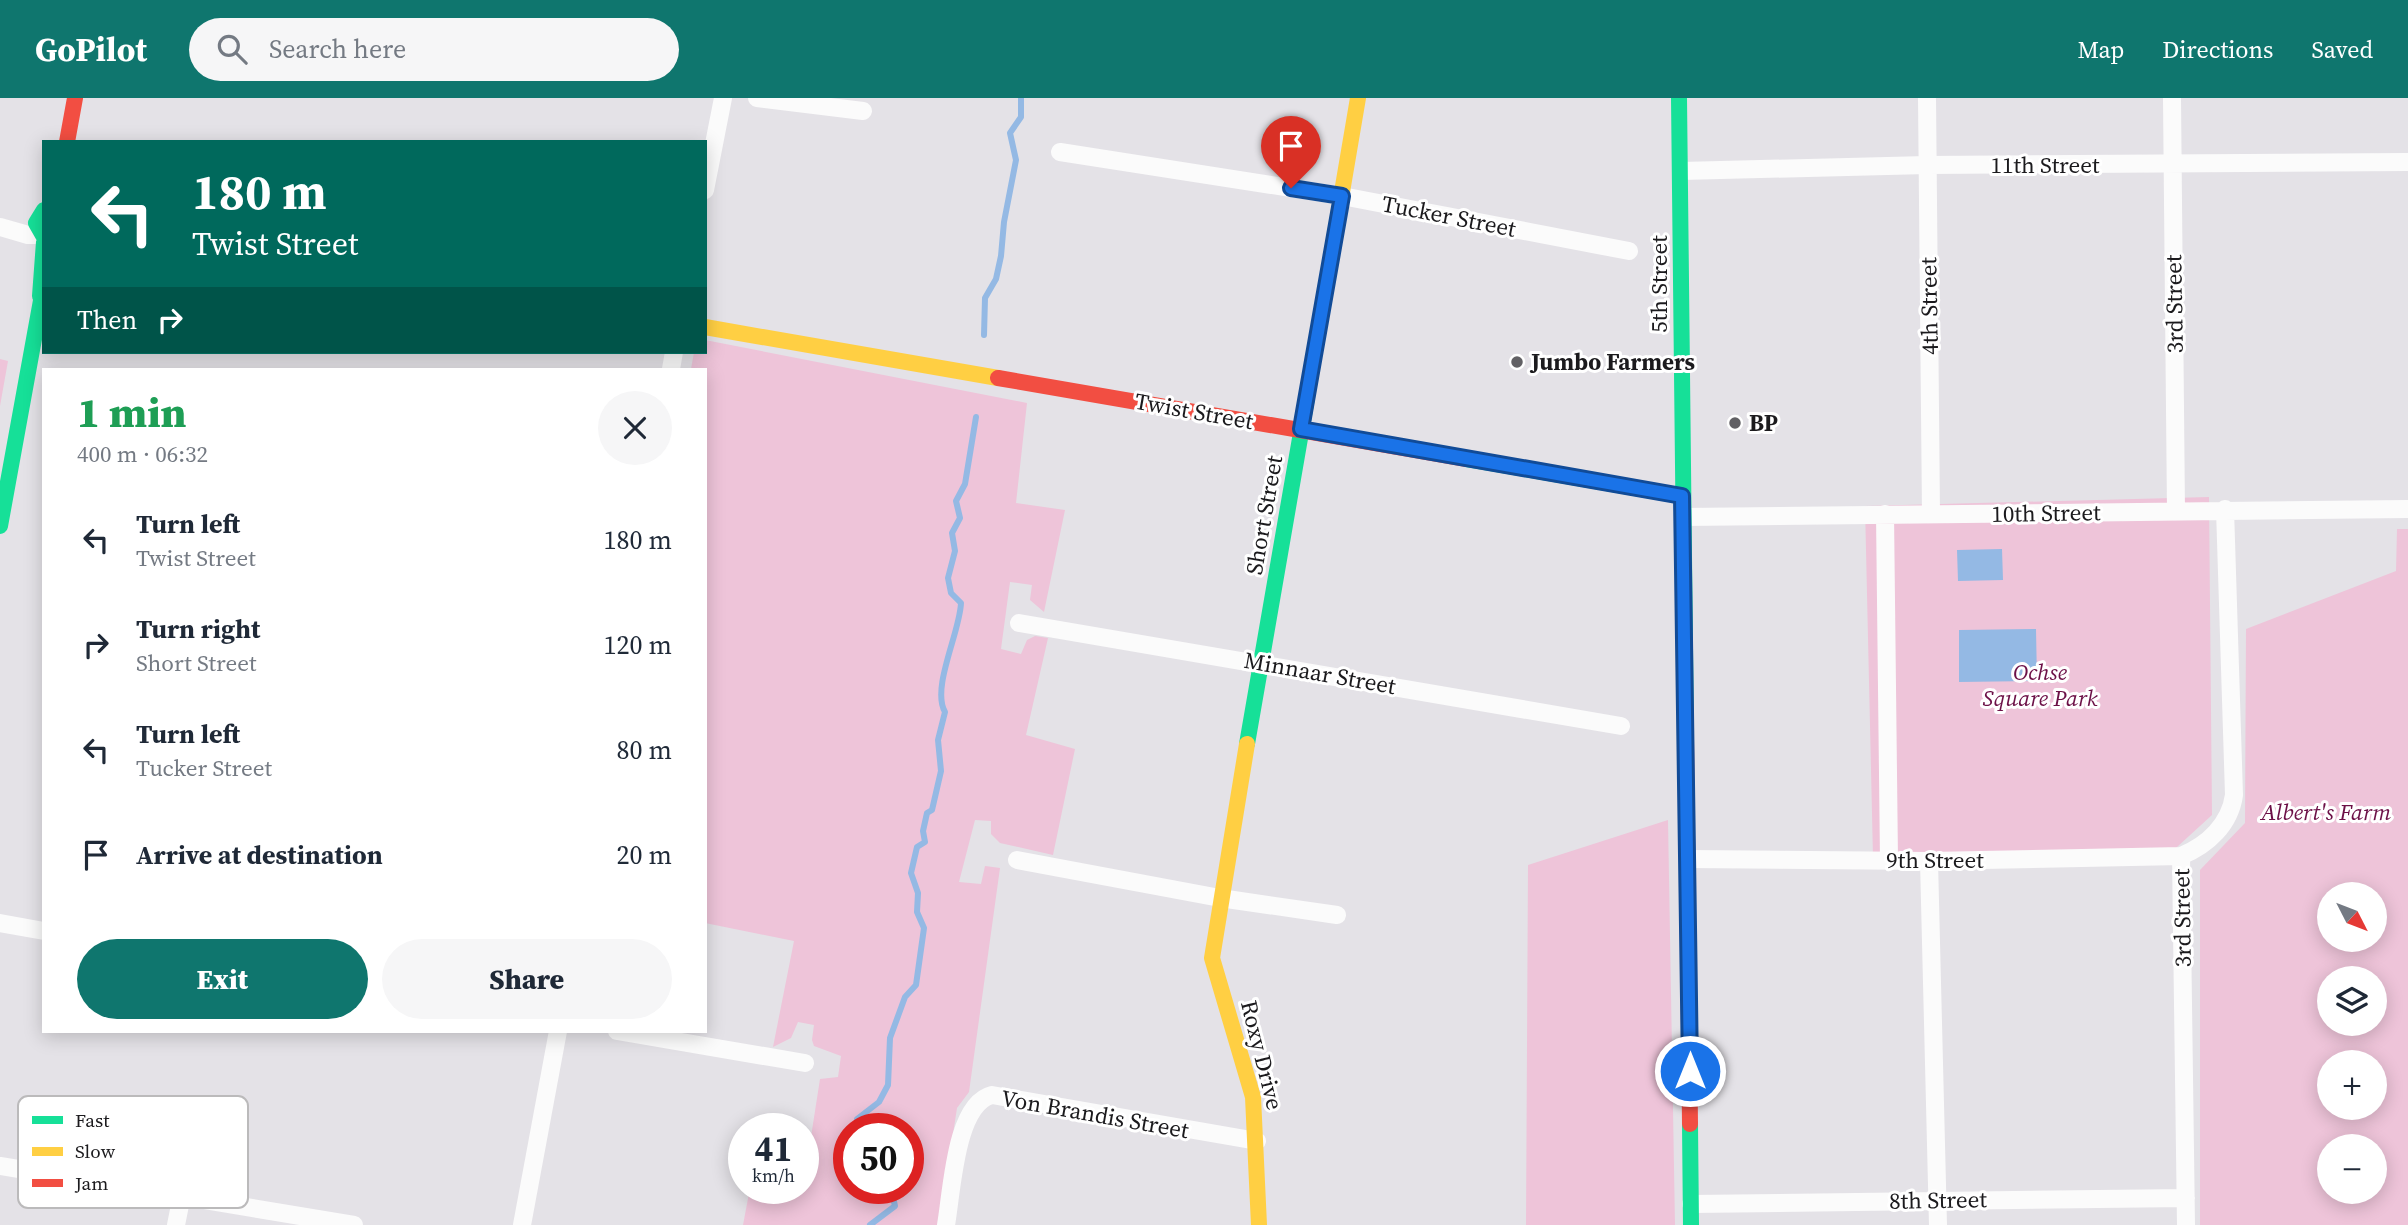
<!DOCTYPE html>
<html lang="en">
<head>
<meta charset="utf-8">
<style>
	:root { --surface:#fff; --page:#f6f6f7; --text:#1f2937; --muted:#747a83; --accent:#0f766e }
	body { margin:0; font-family:"Source Serif 4",serif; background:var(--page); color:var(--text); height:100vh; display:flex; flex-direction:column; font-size:26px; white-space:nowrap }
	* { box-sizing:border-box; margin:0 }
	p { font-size:23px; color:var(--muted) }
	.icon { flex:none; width:38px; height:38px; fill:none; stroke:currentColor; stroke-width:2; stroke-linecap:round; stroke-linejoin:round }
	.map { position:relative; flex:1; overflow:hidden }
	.panel { position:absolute; left:42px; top:270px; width:665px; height:665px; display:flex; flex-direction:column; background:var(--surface); border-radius:0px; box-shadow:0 4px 18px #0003 }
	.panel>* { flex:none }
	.guide { position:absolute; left:42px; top:42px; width:665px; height:214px; border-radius:0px; box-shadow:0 4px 18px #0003; background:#00695c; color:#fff; overflow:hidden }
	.needle { width:46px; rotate:132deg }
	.controls { position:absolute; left:2317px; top:784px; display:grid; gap:14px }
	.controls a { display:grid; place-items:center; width:70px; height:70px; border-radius:50%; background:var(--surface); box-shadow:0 4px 18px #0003; font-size:35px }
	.speed { position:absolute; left:728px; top:1015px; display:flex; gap:14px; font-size:35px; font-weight:700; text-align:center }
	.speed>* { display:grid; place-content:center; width:91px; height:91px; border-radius:50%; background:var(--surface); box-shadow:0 4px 18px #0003; line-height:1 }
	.speed small { font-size:18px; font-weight:400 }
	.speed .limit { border:10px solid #d22; background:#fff; color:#111 }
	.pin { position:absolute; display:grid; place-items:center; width:60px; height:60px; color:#fff; margin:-72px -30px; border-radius:50% 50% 50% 0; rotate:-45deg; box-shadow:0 0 7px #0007 }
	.pin .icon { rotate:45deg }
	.me { position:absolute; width:77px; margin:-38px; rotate:0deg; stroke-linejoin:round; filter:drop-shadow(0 0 5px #0008) }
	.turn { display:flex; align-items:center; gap:24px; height:147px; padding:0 35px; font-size:32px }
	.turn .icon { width:91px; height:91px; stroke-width:2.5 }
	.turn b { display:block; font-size:49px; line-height:60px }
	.then { display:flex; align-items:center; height:66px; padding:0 35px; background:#0003; gap:14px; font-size:26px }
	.round { display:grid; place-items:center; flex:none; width:74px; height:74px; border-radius:37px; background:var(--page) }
	.headline { display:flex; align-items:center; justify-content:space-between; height:119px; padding:0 35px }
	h1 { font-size:42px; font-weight:800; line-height:52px; color:#1e9e55 }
	.action { display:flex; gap:14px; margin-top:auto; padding:14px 35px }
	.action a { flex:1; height:80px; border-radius:42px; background:var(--accent); color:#fff; font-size:28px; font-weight:800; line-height:80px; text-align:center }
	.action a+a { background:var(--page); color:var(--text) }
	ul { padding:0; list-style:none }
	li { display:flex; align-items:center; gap:21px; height:105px; padding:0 35px }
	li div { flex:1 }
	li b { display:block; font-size:26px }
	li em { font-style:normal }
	header { display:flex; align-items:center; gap:42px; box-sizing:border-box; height:98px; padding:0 35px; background:var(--accent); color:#fff }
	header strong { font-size:33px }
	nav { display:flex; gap:38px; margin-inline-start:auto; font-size:24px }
	.search { width:490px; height:63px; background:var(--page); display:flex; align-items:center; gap:18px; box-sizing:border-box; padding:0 24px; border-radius:38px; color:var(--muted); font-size:26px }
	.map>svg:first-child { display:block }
</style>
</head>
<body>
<header>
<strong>GoPilot</strong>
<div class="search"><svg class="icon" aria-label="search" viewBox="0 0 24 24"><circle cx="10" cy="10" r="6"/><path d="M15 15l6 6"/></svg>Search here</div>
<nav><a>Map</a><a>Directions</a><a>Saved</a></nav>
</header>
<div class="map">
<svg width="2408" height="1127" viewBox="0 0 2408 1127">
	<rect width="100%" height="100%" fill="#e4e2e7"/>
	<path fill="#eec4d9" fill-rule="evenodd" d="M705 242 1027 305 1016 405 1065 412 1044 514 1030 502 1032 487 1010 484 1001 551 1021 556 1027 542 1035 538 1048 540 1026 637 1075 651 1053 757 1000 745 991 736V723L975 722 959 784 981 786 985 768 1000 770 969 994 957 1010 939 1127H743L750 1090H803L820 981 838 979 841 958 814 948 812 942 814 927 798 924 791 940 773 949 794 843 705 825V271H691L694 254H705ZM849 1031H908V1090H849Z
		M0 261 8 263 0 308Z
		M2209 399 2212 717 2165 760 1873 759 1865 408Z
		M2397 431H2408V1127H2200V772L2245 725 2246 531 2396 473ZM2375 796V842H2329V796ZM2375 880V926H2329V880ZM2375 964V1010H2329V964ZM2329 1048H2375V1094H2329Z
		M1668 722 1675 1127H1526L1528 767Z"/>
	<path fill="#94b9e4" d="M2002 451 2003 482 1958 483 1957 452Z
		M2036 531 2037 583 1959 584V532Z"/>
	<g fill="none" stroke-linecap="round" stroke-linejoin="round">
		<path stroke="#94b9e4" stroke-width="6" d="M984 237 985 200 996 181 1001 158 1004 124 1016 62 1010 35 1021 19V0
			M858 1031 857 1021 879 1004 888 987 890 940 905 899 916 887 924 830 917 814 918 795 911 775 917 749 925 744 923 733 927 715 932 712 941 673 938 642 945 614C931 590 960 534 961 505L951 495 948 480 955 453 952 435 960 420 956 403 965 386 976 319
			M870 1127 895 1108 891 1090"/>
		<path stroke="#fbfbfb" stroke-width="18" d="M757 0 863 13
			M1927 0 1931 416
			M2172 0 2176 413
			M1060 54 1342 98 1629 153
			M1681 73 1927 67 2408 64
			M705 92 723 0
			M0 129 28 137H42
			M671 271 674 254
			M1885 416 1889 762
			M1683 419 2408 411
			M1019 525 1621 628
			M1688 761 1929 763 2181 758
			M1017 762 1220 800 1337 817
			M1929 763 1938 1127
			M0 825 44 833
			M617 933 805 965
			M0 1068 354 1127
			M1691 1106 2186 1100
			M176 1127 182 1097
			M522 1127 558 933
			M946 1127C952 1094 955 1006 992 997L1257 1043
			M2186 1127 2181 758C2208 747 2230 726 2234 697L2225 411"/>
		<path stroke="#16e098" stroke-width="16" d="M1679 0 1686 641
			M44 112 36 125 44 139
			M40 198 44 144
			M1467 361 1682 398
			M0 428 44 186
			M1247 646 1307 300
			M1690 1026 1691 1127"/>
		<path stroke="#ffcf43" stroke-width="16" d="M705 229 998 280
			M1307 300 1358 0
			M1247 646 1212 860 1253 999 1259 1127"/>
		<path stroke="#f24e42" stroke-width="16" d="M67 44 75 0
			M998 280 1467 361
			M1686 641 1690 1026"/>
	</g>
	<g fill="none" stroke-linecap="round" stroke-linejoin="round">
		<defs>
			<path id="route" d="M1291 90 1342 98 1301 331 1682 398 1690 973"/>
		</defs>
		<use href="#route" stroke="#114b97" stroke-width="18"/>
		<use href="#route" stroke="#1a73e8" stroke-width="12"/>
	</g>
	<g fill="#616064" stroke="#fff" stroke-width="2.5">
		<circle cx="1517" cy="264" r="7"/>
		<circle cx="1735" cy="325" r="7"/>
	</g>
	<g text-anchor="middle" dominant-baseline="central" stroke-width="6" stroke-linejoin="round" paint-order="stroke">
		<g font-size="23" fill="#1b1a1d" stroke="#fff">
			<text x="2045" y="67">11th Street</text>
			<text transform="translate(1449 118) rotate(11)">Tucker Street</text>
			<text transform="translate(1659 186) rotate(-90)">5th Street</text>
			<text transform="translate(2174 206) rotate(-91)">3rd Street</text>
			<text transform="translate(1929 208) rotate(-91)">4th Street</text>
			<text transform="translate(1194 313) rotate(10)">Twist Street</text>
			<text transform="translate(2046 415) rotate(-1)">10th Street</text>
			<text transform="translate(1264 417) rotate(-80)">Short Street</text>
			<text transform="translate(1320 575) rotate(10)">Minnaar Street</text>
			<text x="1935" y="762">9th Street</text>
			<text transform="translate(2182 820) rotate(-91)">3rd Street</text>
			<text transform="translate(1262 957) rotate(76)">Roxy Drive</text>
			<text transform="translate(1095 1016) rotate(10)">Von Brandis Street</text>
			<text transform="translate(1938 1102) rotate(-1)">8th Street</text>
		</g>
		<g font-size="23" font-weight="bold" fill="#1b1a1d" stroke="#fff" text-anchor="start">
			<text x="1531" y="264">Jumbo Farmers</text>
			<text x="1749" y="325">BP</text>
		</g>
		<g font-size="23" font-style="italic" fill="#6c1047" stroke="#fff">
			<text x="2040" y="574">Ochse<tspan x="2040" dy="26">Square Park</tspan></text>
			<text x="2326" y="714">Albert's Farm</text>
		</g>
	</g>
	<rect x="18" y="998" width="230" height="112" rx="10" fill="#fff" stroke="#bbbabb" stroke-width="2"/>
	<rect x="32" y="1018" width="31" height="8" fill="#16e098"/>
	<rect x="32" y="1049" width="31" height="9" fill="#ffcf43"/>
	<rect x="32" y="1081" width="31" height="8" fill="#f24e42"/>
	<g font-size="19" fill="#1b1a1d">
		<text x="75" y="1029">Fast</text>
		<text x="75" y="1060">Slow</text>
		<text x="75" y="1092">Jam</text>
	</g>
</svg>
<div class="controls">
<a><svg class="needle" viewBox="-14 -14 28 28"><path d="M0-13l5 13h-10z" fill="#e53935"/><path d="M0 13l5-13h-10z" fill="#747a83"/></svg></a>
<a><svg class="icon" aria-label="layers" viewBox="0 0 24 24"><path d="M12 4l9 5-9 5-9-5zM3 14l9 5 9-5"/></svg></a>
<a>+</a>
<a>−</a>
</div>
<div class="speed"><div>41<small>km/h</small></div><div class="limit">50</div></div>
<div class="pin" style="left:1291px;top:90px;background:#d93025"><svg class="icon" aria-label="arrive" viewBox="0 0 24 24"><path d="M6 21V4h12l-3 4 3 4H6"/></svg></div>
<svg class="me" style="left:1690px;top:973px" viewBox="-20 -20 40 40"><circle r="17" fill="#1a73e8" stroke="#fff" stroke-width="3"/><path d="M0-11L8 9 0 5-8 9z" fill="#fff"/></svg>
<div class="guide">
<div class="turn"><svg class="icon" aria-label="left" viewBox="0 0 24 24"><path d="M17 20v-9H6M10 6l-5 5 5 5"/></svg><div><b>180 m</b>Twist Street</div></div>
<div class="then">Then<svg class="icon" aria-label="right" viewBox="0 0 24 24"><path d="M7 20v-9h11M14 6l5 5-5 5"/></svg></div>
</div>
<section class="panel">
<div class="headline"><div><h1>1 min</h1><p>400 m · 06:32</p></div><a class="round"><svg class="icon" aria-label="close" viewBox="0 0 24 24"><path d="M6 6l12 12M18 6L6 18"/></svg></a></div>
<ul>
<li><svg class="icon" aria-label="left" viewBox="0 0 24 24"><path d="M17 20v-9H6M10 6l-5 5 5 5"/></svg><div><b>Turn left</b><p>Twist Street</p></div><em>180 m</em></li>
<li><svg class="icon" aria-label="right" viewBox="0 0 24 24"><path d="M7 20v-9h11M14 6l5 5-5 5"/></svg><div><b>Turn right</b><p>Short Street</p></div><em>120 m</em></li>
<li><svg class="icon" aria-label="left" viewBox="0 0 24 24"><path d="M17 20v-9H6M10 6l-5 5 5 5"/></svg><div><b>Turn left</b><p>Tucker Street</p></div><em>80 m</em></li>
<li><svg class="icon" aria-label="arrive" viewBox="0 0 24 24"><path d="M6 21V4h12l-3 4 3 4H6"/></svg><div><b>Arrive at destination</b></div><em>20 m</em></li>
</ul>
<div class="action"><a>Exit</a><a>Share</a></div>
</section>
</div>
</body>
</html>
